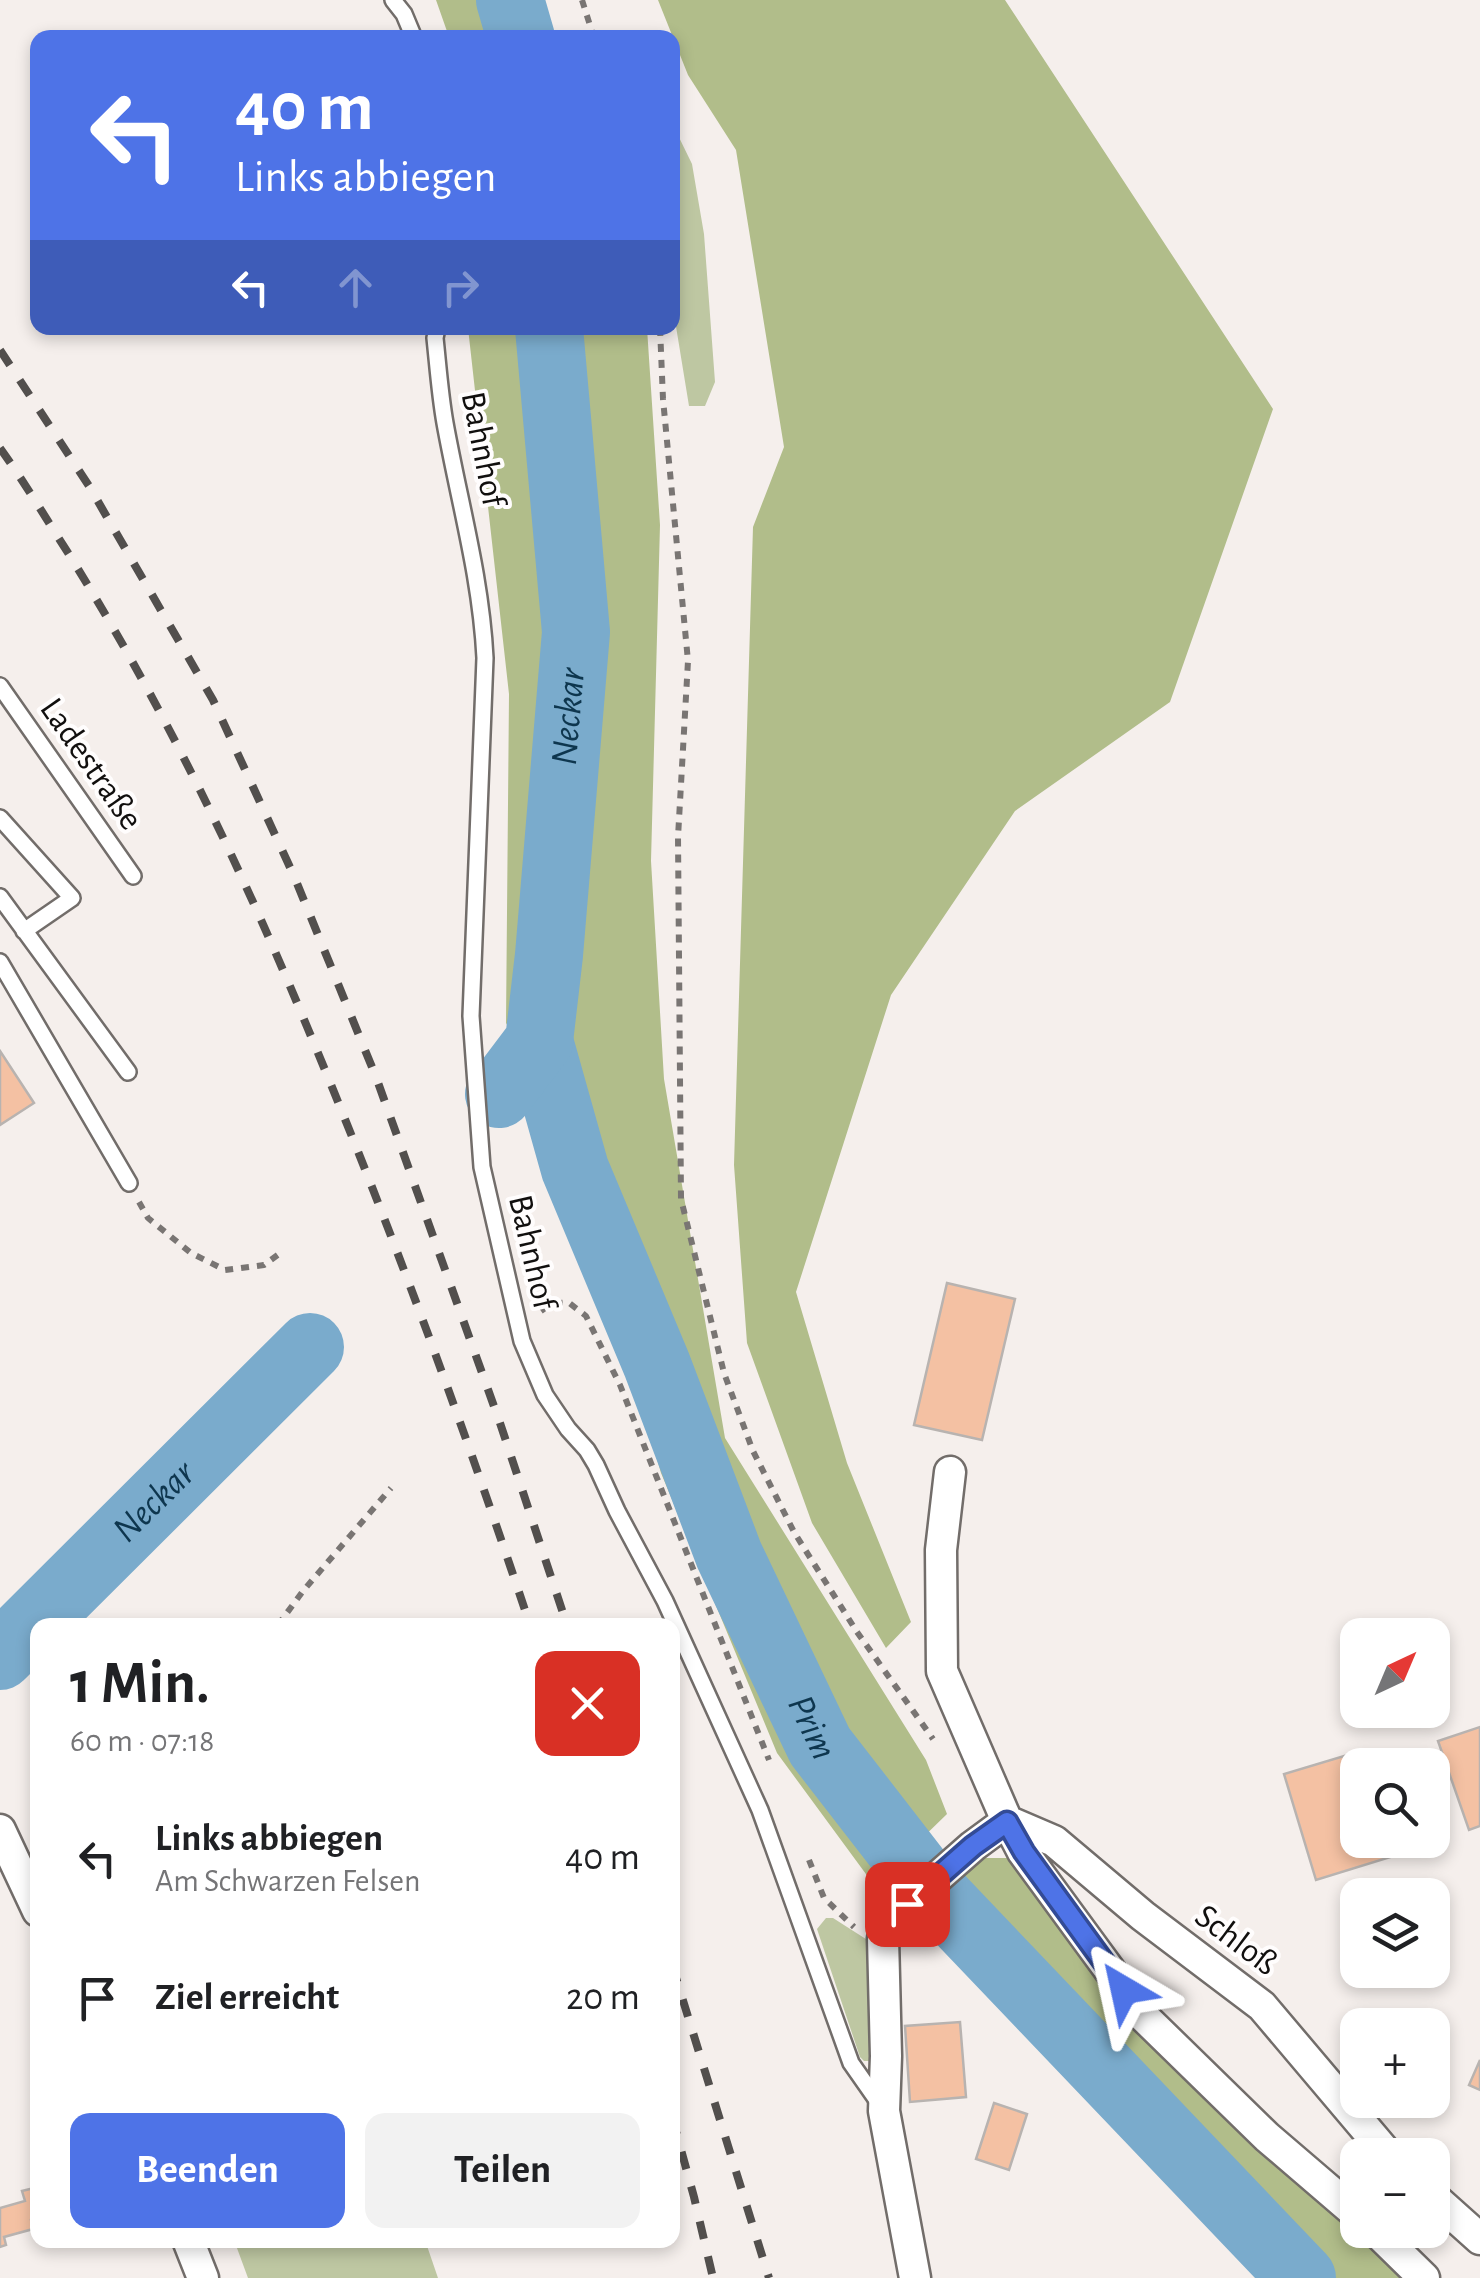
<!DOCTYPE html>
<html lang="de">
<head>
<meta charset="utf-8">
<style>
	:root { --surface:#fff; --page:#f2f2f2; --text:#202124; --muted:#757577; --accent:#4e73e7 }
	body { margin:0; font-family:"Alegreya Sans",sans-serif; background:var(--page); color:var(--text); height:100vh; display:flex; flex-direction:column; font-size:38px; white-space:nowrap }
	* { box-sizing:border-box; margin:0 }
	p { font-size:32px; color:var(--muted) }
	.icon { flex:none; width:55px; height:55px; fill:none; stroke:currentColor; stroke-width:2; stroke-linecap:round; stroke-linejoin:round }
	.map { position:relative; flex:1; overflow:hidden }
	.details { position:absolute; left:30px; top:1618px; width:650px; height:630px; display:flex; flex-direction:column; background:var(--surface); border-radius:20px; box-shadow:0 5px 15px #0003 }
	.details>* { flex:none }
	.guide { position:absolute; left:30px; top:30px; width:650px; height:305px; border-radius:20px; box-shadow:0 5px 15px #0003; background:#4e73e7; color:#fff; overflow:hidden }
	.needle { width:65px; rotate:44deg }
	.fabs { position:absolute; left:1340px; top:1618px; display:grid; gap:20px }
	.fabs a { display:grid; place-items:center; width:110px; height:110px; border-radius:20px; background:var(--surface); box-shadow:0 5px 15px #0003; font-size:50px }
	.pin { position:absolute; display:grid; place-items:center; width:85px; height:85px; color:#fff; margin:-42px; border-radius:20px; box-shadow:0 5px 15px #0006 }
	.me { position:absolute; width:110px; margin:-55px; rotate:324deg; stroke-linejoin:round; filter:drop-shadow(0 0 8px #0008) }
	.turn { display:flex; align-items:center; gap:35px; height:210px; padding:0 40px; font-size:45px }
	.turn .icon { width:130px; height:130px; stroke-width:2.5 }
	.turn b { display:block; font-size:70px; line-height:85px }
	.lanes { display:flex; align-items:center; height:95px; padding:0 40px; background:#0003; justify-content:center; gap:50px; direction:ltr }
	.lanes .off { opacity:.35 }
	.round { display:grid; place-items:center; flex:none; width:105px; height:105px; border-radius:20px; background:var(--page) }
	.overview { display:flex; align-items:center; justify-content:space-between; height:170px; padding:0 40px }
	h1 { font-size:60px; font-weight:600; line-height:75px }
	.primary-button { display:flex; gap:20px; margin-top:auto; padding:20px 40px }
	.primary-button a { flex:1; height:115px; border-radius:20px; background:var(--accent); color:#fff; font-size:40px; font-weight:600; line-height:115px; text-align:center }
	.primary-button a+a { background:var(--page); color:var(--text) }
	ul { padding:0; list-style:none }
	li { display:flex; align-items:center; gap:30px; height:140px; padding:0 40px }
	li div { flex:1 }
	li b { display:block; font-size:38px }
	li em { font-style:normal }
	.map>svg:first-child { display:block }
</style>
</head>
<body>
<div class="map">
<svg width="1480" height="2278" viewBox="0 0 1480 2278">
	<rect width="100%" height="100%" fill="#f5efec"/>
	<path fill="#bec7a2" d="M672 123 692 164 704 234 715 382 705 406H689L672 302Z
		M826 1918H833L869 1941 873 2061H864L860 2057 817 1929Z
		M234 2240H425L438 2278H248Z"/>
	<path fill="#b1bd8a" d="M436 0H481L497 37H449Z
		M658 0H1005L1273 409 1170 702 1015 811 891 995 796 1292 847 1463 911 1622 886 1648 812 1523 747 1343 734 1165 753 527 784 447 736 150 688 75Z
		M468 328H647L660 525 651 861 664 1079 725 1438 926 1760 947 1814 874 1885 777 1753 661 1473 561 1123 506 1023 509 694Z
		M982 1858H1012L1357 2226 1358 2230H1362L1412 2278H1270L914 1913Z"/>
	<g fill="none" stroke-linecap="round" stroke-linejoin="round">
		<g stroke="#7aabcc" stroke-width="68">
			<path d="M510 0 521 38"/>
			<path id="s1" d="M539 1041 575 1169 657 1365 729 1555 820 1746 930 1888 1302 2278"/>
			<path id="s2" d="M499 1094 539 1041 549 955 576 632 549 328"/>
			<path id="s3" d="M0 1656 310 1347"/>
		</g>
	</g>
	<path fill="#f4c1a3" stroke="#b8b3b0" stroke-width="2.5" d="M0 1051 34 1103 0 1125Z
		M947 1283 1015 1299 982 1440 914 1425Z
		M1480 1727V1826L1469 1830 1438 1741Z
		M1364 1750 1369 1765H1358V1840H1392L1397 1855 1316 1880 1284 1774Z
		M960 2022 966 2097 910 2102 905 2026Z
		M1480 2060V2090L1469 2085Z
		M994 2103 1027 2114 1009 2170 976 2159Z
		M38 2187V2218L31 2220 33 2229 4 2237 6 2245 0 2247V2208L25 2201 22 2191Z"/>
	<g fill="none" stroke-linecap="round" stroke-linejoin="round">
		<defs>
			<path id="lane" d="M393 0 404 14 414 38
				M437 328 435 338C438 366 440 395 445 423 459 501 481 577 485 658L471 1016 482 1167 522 1341 545 1395 568 1429 587 1450 596 1465 617 1511 665 1601 760 1810 851 2063 879 2103
				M0 686 133 876
				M0 818 72 898 24 931
				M0 897 128 1072
				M0 962 129 1183"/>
			<path id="street" d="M950 1472 941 1550 942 1671 1007 1821 1023 1852 1144 2017 1267 2137 1358 2215
				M1007 1821 1054 1841 1143 1916 1262 2006 1388 2155
				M0 1830 38 1911
				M1432 2196 1480 2239
				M1375 2230 1424 2278
				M188 2240 203 2278
				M915 2278 884 2111 886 2056 883 1938 891 1920 907 1904 973 1846 1007 1821"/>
		</defs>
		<use href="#lane" stroke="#726d6a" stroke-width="20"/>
		<use href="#street" stroke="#726d6a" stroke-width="35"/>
		<path stroke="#797573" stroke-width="6" stroke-dasharray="8 8" stroke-linecap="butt" d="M582 0 594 38
			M660 328 663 399 688 661 678 837 681 1199 724 1373 753 1451 794 1532 857 1632 933 1739
			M139 1202 148 1218 191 1253 225 1270 264 1265 279 1254
			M541 1311 551 1304 568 1302 586 1316 620 1385 769 1760
			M278 1625 303 1591 391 1488
			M809 1860 824 1898 854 1927"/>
		<use href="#lane" stroke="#fff" stroke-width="15"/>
		<use href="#street" stroke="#fff" stroke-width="30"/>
		<path stroke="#524f4d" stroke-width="8" stroke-dasharray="18 18" stroke-linecap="butt" d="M0 350 89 486 213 700 294 876 376 1077 500 1423 567 1625
			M0 448C25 483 47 520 70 556 165 709 239 863 308 1029 390 1225 463 1424 530 1625
			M672 1965 769 2278
			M672 2117 694 2197 713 2278"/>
	</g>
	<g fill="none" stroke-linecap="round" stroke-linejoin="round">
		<defs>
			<path id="route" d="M907 1904 973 1846 1007 1822 1024 1852 1124 1990"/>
		</defs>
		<use href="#route" stroke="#334b96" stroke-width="25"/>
		<use href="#route" stroke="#4e73e7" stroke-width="18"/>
	</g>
	<g text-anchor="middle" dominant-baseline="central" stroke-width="8" stroke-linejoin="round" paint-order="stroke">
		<g font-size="35" fill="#110f0e" stroke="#fffdfd">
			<text transform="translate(483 449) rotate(79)">Bahnhof</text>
			<text transform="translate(91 764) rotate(55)">Ladestraße</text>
			<text transform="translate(532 1252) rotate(77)">Bahnhof</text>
			<text transform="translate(1236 1940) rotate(37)">Schloß</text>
		</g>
		<g font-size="38" font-style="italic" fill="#0e364e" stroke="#fffdfd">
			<text stroke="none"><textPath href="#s2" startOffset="392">Neckar</textPath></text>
			<text stroke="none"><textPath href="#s3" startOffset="218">Neckar</textPath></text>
			<text stroke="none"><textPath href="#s1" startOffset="740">Prim</textPath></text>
		</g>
	</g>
</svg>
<div class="fabs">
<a><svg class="needle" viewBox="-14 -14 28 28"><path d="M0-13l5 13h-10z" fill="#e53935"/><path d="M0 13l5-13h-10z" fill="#757577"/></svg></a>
<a><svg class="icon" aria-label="search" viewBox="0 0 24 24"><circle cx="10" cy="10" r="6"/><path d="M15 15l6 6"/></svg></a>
<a><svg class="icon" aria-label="layers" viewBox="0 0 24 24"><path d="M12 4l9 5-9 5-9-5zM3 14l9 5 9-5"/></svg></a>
<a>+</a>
<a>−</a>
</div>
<div class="pin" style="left:907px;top:1904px;background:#d93025"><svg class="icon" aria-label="arrive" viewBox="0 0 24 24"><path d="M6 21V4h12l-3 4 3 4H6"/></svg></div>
<svg class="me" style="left:1124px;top:1990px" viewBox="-20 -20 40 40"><path d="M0-17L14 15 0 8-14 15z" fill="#4e73e7" stroke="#fff" stroke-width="4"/></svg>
<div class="guide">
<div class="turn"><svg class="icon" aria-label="left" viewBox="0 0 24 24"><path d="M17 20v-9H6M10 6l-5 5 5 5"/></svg><div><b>40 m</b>Links abbiegen</div></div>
<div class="lanes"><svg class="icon" aria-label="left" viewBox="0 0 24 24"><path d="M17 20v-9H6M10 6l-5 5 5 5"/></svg><svg class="icon off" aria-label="ahead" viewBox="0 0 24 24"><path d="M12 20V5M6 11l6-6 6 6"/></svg><svg class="icon off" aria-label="right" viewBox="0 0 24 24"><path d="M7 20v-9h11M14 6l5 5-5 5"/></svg></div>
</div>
<section class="details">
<div class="overview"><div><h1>1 Min.</h1><p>60 m · 07:18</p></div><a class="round" style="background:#d93025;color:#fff"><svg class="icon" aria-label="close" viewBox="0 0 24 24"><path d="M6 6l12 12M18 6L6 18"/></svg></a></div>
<ul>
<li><svg class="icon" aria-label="left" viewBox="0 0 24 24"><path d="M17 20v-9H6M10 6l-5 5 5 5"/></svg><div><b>Links abbiegen</b><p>Am Schwarzen Felsen</p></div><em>40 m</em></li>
<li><svg class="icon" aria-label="arrive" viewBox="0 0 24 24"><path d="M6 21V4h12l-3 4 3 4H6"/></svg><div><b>Ziel erreicht</b></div><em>20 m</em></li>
</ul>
<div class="primary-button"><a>Beenden</a><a>Teilen</a></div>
</section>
</div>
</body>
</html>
